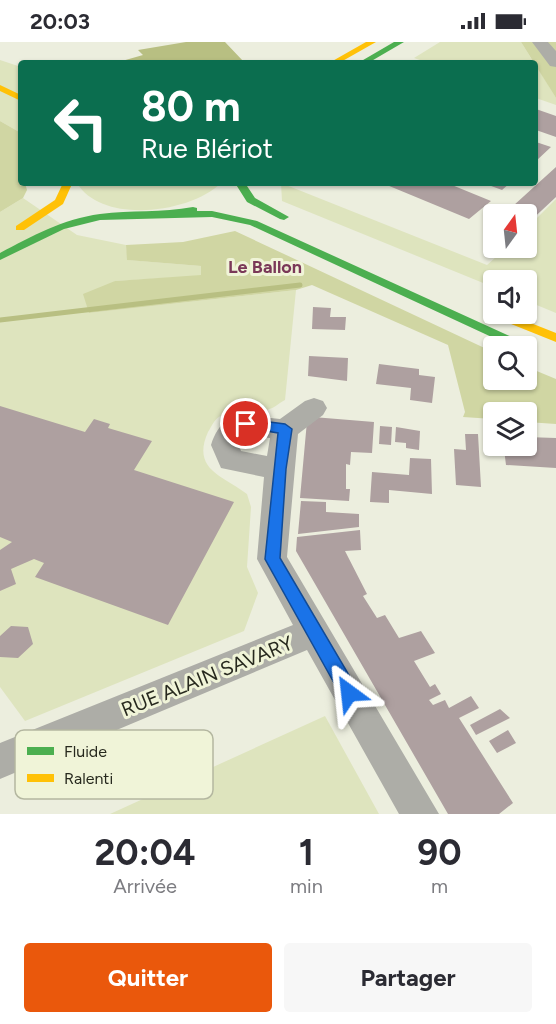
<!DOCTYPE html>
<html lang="fr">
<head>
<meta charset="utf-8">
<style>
	:root { --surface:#fff; --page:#f7f7f7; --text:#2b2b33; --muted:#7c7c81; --accent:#ea580c }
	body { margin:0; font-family:Figtree,sans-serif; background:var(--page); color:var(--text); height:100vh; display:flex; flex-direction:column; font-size:22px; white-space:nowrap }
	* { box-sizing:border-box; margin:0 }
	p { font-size:20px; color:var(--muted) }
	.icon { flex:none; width:33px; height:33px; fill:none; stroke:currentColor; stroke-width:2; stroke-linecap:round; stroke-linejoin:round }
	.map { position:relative; height:772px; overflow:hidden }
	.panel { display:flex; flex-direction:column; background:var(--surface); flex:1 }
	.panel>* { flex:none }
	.top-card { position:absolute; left:18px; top:18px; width:520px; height:126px; border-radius:6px; box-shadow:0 2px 4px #0004; background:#0b6e4f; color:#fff; overflow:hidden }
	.needle { width:39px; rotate:15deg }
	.tools { position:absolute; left:483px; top:162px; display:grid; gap:12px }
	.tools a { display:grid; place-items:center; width:54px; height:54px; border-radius:6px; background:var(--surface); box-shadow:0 2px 4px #0004; font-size:30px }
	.pin { position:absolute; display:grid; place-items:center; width:51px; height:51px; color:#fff; margin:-26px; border:3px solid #fff; border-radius:50%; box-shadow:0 2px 6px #0007 }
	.me { position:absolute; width:66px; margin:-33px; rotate:330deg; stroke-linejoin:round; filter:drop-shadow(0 0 4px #0008) }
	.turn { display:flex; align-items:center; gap:21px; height:126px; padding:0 24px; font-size:27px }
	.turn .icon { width:78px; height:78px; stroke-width:2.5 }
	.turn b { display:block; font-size:42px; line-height:51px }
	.eta { display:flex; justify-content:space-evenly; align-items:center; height:102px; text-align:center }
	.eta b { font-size:36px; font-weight:700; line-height:42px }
	.cta { display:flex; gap:12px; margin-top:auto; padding:12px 24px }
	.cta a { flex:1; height:69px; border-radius:6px; background:var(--accent); color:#fff; font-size:24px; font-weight:700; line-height:69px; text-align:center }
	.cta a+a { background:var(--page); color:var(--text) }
	.status { display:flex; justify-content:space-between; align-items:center; height:42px; padding:0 30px; background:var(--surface); direction:ltr }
	.status svg { height:16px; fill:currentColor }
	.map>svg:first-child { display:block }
</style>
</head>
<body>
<div class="status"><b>20:03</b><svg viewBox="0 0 49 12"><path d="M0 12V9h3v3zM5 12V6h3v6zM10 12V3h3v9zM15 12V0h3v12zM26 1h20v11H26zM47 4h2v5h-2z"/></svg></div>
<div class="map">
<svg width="556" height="772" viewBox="0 0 556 772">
	<rect width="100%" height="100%" fill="#eceede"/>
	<path fill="#dee4be" d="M440 0H521L534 21H429L414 16Z
		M0 18 21 25V91L0 79Z
		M536 23 556 56V63L536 56Z
		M77 141H221C191 171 102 183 77 141Z
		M281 141 487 223 506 206H526L527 186 556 157V271L527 259 526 238H494L493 245 282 159Z
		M23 156 77 193 126 203 128 218 201 224V234L115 239 89 271 296 248 285 358C279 361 272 368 265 368 250 370 237 367 223 373 215 375 212 384 208 390 191 428 224 434 247 452L251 465 247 525 258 551 244 589 25 679 0 645V170Z
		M325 674 379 772H110Z"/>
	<path fill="#d0d6a3" d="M521 0H556V56Z
		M0 79 21 91V141H25L27 148 23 156 0 170Z
		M235 189 493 310 494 338H526L527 325 556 337V382L527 380 526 370H494L493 377 463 375 465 370 448 303 312 243 296 248 89 271 83 252 115 239 201 233V224L127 218 126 203 183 200Z"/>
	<path fill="#b8bf82" d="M186 0H225L243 19 115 21 143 13 138 8Z"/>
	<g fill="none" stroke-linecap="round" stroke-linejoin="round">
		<path stroke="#b8bf82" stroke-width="5" d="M0 278 300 243"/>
	</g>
	<path fill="#aea0a0" d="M536 67 556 74V95L536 88Z
		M536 100 551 105 536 119Z
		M556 125V155L526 183V172H504Z
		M382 141H447L491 159 469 177Z
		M483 141H510L502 148Z
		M313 265 331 266 330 275H346L345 288 312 287Z
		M309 314 348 316 347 339 308 334Z
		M379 322 419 327V333L435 335 432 361 410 358 411 346 376 342Z
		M0 364 85 390 94 377 110 382 108 386 152 399 134 428 234 460 168 583 35 535 44 521 34 517 11 527 16 542 0 549V508L12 500 0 495Z
		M313 375 374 380 372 411 351 410 350 423 346 422V447H350L349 459 300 456 307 379Z
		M380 384 392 385 391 403 379 402Z
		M396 385 420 389 419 408 406 406V401L395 400Z
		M465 392H478L481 445 456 443 454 407 466 408Z
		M526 395 556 396V426L506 423 504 407 527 408Z
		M410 416 431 417 432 452 389 448V461L370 460 372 430 409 433Z
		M301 459 326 460V470L359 472V485L298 492Z
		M360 488 361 508 345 509 367 552 363 554 377 576 385 573 399 596 421 589 435 611 414 619 430 645 435 642 441 652 429 658 433 663 445 658 449 666 471 654 479 666 459 676 513 761 499 772H448L296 509 297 495Z
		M11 584 28 585 33 602 18 616 0 615V594Z
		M500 667 510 676 476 693 470 683Z
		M508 688 516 701 497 711 489 699Z"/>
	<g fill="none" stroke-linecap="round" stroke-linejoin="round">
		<path fill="#adada7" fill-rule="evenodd" d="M532 0H548L556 9V25L550 24Z
			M314 356 323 359 327 366 323 373 298 392 287 515 439 772H399L307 608 0 737V701L293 583 257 517 264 435 221 426 211 403C224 364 247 374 280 377L305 359ZM244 393 270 396 267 414 241 409 239 403Z"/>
		<path fill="#4caf50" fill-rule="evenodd" d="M394 0H404L368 21H358Z
			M235 141H245L255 156 289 175 284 178 280 177 247 160Z
			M193 165 197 166V169H212L257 179 525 301 527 304H511L250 183 212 175 100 178 64 187 0 218V211C32 194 63 177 100 172 131 168 162 171 193 165Z"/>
		<path fill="#ffc107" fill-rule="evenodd" d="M366 0H376L339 21H329Z
			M0 43 21 53V59L0 49Z
			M63 141 72 142 63 162 24 188H16V184L55 158Z
			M494 270V272H508L556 291V300L494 275 492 272Z"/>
	</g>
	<path fill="#1a73e8" stroke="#114b97" stroke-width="1.5" d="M246 377 285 382 292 387 286 427 280 516 356 645 358 651 356 657 349 659 343 657 265 517 278 391 241 385 240 382Z"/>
	<g text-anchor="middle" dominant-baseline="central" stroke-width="6" stroke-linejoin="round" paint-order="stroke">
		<g font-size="18" font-weight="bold" fill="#7a3858" stroke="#f0f4d8">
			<text x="265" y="225">Le Ballon</text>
		</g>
		<g font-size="20" fill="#27291e" stroke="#f0f4d8">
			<text transform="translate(207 634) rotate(-22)">RUE ALAIN SAVARY</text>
		</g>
	</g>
	<rect x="15" y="688" width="198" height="69" rx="9" fill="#f0f4d8" stroke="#b4b7a0" stroke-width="1.5"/>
	<rect x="27" y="705" width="27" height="8" fill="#4caf50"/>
	<rect x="27" y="732" width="27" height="8" fill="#ffc107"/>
	<g font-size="16" fill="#27291e">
		<text x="64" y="715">Fluide</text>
		<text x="64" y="742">Ralenti</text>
	</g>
</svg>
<div class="tools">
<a><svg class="needle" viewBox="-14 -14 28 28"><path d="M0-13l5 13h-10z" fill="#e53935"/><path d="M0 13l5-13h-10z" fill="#7c7c81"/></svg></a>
<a><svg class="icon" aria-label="sound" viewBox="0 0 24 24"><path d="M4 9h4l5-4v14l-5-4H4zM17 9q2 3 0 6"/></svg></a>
<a><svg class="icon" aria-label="search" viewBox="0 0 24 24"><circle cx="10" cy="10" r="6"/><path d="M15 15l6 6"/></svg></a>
<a><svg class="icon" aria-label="layers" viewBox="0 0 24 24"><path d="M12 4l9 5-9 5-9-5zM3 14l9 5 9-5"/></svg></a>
</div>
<div class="pin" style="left:246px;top:382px;background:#d93025"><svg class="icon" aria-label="arrive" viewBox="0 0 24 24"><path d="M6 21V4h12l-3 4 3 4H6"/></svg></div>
<svg class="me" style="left:349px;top:651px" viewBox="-20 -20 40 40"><path d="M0-17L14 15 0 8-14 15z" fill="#1a73e8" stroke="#fff" stroke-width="4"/></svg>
<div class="top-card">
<div class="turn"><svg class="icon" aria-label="left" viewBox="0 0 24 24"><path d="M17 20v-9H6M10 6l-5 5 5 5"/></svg><div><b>80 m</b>Rue Blériot</div></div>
</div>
</div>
<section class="panel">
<div class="eta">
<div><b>20:04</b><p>Arrivée</p></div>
<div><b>1</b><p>min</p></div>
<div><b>90</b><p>m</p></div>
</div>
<div class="cta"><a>Quitter</a><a>Partager</a></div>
</section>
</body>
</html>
